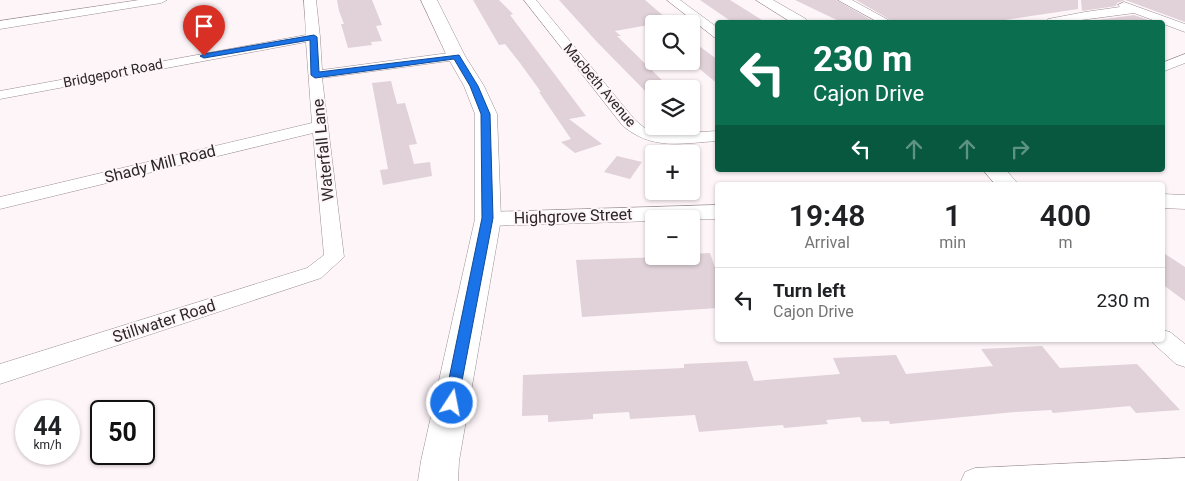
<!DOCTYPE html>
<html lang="en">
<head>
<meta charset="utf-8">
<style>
	:root { --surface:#fff; --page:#f2f2f2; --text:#202124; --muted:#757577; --line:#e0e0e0 }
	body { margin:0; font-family:Roboto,sans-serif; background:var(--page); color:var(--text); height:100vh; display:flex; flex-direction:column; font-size:19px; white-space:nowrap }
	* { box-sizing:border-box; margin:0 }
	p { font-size:16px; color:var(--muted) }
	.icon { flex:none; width:28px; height:28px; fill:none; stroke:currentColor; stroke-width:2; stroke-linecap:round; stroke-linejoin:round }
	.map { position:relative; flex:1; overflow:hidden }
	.details { position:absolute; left:715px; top:182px; width:450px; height:160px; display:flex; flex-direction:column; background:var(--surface); border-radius:5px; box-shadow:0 1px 4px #0004 }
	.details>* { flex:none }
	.top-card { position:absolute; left:715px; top:20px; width:450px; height:152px; border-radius:5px; box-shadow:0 1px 4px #0004; background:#0b6e4f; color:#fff; overflow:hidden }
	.controls { position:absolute; left:645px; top:15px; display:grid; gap:10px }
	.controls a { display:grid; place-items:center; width:55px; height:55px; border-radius:5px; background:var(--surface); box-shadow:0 1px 4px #0004; font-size:25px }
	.speed { position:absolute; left:15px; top:400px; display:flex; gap:10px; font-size:25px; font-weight:700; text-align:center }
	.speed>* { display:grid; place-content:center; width:65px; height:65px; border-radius:50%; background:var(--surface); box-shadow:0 1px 4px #0004; line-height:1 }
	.speed small { font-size:12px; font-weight:400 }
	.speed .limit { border:2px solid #111; border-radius:8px; background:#fff; color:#111 }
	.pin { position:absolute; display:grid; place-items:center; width:42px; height:42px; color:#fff; margin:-51px -21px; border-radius:50% 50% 50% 0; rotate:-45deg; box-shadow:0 0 5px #0007 }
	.pin .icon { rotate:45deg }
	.me { position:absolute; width:55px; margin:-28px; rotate:11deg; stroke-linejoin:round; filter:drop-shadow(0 0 4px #0008) }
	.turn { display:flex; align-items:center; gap:18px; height:105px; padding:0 15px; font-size:22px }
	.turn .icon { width:65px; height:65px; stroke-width:2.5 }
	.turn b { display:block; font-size:35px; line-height:42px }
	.lanes { display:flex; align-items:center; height:48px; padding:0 15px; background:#0003; justify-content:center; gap:25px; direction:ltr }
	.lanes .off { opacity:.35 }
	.eta { display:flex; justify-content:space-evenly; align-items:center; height:85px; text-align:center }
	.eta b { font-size:30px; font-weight:600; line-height:35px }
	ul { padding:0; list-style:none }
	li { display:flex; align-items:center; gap:15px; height:65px; padding:0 15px; border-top:1px solid var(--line) }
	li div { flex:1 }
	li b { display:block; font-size:19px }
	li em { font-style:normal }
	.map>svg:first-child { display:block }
</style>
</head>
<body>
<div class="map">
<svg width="1185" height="481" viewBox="0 0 1185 481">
	<rect width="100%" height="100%" fill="#fef5f9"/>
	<path fill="#e0d2d8" d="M337 0H372L382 25 376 26 382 41 371 42 372 45 348 48 341 24H344L339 11Z
		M473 0H499L513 14 510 15 586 116 569 119 602 144 575 153 561 142 571 139 539 92H541L520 63 505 44 499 45Z
		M559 0H645L673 24H654L615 31 621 36H617L671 89H654V100L597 42Z
		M700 0H730L765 22H732Z
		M795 0H836L875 22H841Z
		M856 0H1078V9L991 22H894Z
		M1081 0H1185V22L1125 0 1117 3 1116 6 1082 11Z
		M1134 15 1154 22H1083Z
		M691 40 718 60V84L691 62Z
		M391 81 397 104 405 103 417 144 409 145 414 164 430 162 432 176 383 185 380 170 388 169 372 83Z
		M617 156 642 162 630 179 604 172Z
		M1162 252 1185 267V301L1162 284Z
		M710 253 718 276V308L582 317 576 260 691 256V254Z
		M1042 346 1060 368 1137 364 1180 410 1136 413 1130 406 1053 413 1051 410 1015 412 890 424 889 421 862 422 860 417 826 420 828 424 784 428 783 425 699 432 695 415 630 419 629 412 593 414V419L548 422V415L522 416 523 375 684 368V364L747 361 754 381 840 374 833 358 896 355 906 374 993 366 981 349Z"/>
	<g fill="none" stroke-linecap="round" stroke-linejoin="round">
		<defs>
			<path id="minor" d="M139 0H167L161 3 0 29V21Z
				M304 0H316L320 37 322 70 456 52 463 56 456 60 322 78 344 257 321 278 0 384V364L307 268 324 255 313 133 0 209V197L312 123 306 42 0 99V91L306 35Z
				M524 0H536L635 120 647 130 661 134 718 131V141C682 143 653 151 623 126Z
				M667 0H680L718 28V38L714 37Z
				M838 0H852L892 22H878Z
				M1124 2 1185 24V32L1134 13 1066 22H1046L1048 19 1085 12 1120 7 1118 5Z
				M1185 54V63L1162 72V63Z
				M1162 330 1170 332 1185 344V367L1176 364 1154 344 1151 340H1162Z
				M1185 458V481H961L965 472 975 468Z"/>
			<path id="tertiary" d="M756 0H773L806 19 808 22H791Z
				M983 170H1006L1019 185H996Z
				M1162 194 1185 195V209L1162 208Z
				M718 205V219H654V221L488 226 480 224 476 219 480 214 488 212Z"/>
			<path id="secondary" d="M421 0H437L465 56 484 86 497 114 501 219 459 461 458 481H418L421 461 475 219V114L464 86 447 56Z"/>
		</defs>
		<use href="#minor" stroke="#9b8e94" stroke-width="1"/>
		<use href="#tertiary" stroke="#9b8e94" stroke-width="1"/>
		<use href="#secondary" stroke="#9b8e94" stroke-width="1"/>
		<use href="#minor" fill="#fff" fill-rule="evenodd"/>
		<use href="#tertiary" fill="#fff" fill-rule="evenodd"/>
		<use href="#secondary" fill="#fff" fill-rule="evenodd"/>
	</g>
	<path fill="#1a73e8" stroke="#114b97" d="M314 35 317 37 319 72 459 55 478 86 490 114 493 218 457 407 452 409 446 407 444 403 482 218 481 114 470 86 454 59 315 78 311 75 310 40 204 58 200 56 204 54Z"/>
	<g text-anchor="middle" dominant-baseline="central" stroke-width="4" stroke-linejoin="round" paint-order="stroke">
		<g font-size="14" fill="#2b2628" stroke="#fef5f9">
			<text transform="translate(113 73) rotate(-11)">Bridgeport Road</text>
			<text transform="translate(600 85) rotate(50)">Macbeth Avenue</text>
		</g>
		<g font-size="16" fill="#2b2628" stroke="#fef5f9">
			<text transform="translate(323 150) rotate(-96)">Waterfall Lane</text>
			<text transform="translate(160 164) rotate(-14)">Shady Mill Road</text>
			<text transform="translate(573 216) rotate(-2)">Highgrove Street</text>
			<text transform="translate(164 321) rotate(-18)">Stillwater Road</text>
		</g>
	</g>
</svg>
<div class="controls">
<a><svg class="icon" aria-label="search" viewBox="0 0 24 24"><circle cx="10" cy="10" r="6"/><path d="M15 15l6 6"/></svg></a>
<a><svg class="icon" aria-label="layers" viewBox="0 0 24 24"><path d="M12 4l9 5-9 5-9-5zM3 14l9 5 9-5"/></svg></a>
<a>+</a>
<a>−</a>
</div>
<div class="speed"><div>44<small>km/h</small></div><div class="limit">50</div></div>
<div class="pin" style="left:204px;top:56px;background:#d93025"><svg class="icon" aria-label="arrive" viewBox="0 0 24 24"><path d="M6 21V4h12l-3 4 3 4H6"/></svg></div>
<svg class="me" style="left:452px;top:403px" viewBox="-20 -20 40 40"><circle r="17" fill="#1a73e8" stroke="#fff" stroke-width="3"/><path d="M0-11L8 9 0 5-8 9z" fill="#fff"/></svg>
<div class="top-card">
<div class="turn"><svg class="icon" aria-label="left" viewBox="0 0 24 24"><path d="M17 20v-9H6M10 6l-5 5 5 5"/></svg><div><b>230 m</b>Cajon Drive</div></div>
<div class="lanes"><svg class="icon" aria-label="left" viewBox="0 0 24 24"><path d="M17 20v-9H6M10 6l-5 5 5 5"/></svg><svg class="icon off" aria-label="ahead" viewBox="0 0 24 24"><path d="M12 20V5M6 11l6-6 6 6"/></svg><svg class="icon off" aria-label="ahead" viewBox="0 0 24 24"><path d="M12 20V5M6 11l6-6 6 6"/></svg><svg class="icon off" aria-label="right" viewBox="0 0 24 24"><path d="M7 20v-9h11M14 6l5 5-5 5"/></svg></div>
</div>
<section class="details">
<div class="eta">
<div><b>19:48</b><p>Arrival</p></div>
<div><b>1</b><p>min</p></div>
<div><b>400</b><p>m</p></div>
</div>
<ul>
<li><svg class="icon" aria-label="left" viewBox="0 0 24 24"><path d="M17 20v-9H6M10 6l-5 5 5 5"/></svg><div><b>Turn left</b><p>Cajon Drive</p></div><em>230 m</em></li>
</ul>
</section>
</div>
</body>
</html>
